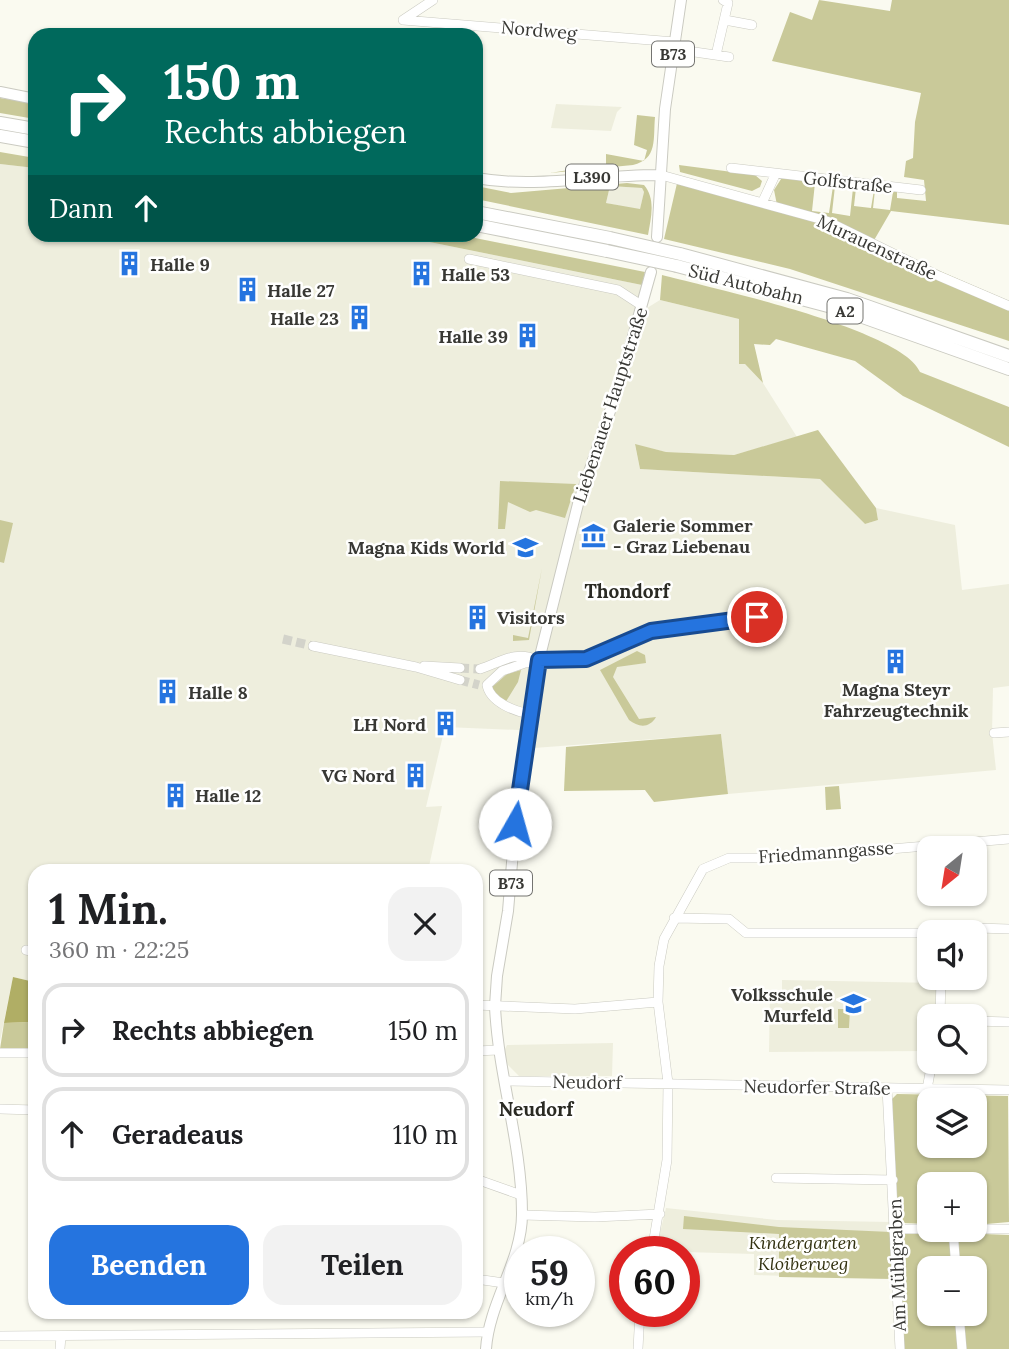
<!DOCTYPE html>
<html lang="de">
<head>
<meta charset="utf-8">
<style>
	:root { --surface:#fff; --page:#f2f2f2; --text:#202124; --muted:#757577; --line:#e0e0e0; --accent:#2574df }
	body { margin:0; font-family:Lora,serif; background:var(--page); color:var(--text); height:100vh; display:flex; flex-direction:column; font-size:26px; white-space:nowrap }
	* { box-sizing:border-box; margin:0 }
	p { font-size:23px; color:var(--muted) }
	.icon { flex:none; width:38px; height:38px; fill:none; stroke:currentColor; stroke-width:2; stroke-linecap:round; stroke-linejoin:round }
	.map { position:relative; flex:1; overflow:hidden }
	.panel { position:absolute; left:28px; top:864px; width:455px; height:455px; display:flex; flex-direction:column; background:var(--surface); border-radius:21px; box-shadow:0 2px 5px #0004 }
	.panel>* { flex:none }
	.hud { position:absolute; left:28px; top:28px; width:455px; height:214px; border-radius:21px; box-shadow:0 2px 5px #0004; background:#00695c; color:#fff; overflow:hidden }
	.needle { width:46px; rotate:210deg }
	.fabs { position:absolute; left:917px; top:836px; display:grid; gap:14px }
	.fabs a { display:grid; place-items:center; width:70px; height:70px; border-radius:14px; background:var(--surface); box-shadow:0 2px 5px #0004; font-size:35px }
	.speed { position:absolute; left:504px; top:1236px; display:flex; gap:14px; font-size:35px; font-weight:700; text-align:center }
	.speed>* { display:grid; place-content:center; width:91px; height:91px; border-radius:50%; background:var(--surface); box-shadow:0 2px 5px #0004; line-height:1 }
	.speed small { font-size:18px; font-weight:400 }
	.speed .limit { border:10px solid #d22; background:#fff; color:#111 }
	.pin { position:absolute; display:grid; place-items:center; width:60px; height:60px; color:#fff; margin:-30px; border:4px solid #fff; border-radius:50%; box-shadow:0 2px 7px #0007 }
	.me { position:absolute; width:77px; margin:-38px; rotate:7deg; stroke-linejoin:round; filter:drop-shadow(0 0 5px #0008) }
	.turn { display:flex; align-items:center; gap:24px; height:147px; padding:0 21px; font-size:32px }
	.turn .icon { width:91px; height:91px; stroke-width:2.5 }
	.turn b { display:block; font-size:49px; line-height:60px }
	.then { display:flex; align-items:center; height:66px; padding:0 21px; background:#0003; gap:14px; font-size:26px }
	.round { display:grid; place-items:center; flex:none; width:74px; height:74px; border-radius:21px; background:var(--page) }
	.overview { display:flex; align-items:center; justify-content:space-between; height:119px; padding:0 21px }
	h1 { font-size:42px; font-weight:700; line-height:52px }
	.primary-button { display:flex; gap:14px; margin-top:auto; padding:14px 21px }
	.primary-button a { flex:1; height:80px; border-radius:21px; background:var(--accent); color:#fff; font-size:28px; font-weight:700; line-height:80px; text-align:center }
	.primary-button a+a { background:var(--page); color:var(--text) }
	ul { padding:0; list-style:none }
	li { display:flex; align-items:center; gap:21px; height:94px; margin:0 14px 10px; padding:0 7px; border:4px solid var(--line); border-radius:21px }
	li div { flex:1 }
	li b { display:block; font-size:26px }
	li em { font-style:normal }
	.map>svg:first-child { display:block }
</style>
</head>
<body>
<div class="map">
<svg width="1009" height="1349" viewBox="0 0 1009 1349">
	<rect width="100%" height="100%" fill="#fafaf0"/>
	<path fill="#eed" d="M556 104 622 107 617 112 611 131 551 128Z
		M0 164 35 168V234L395 235 642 285 595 438 606 439 647 308 660 300 739 319 745 364 763 383 797 437 734 455 666 452 635 445 640 469 820 479 865 524 878 520 876 508 955 525 962 590 1009 584V686L993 688 992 733 996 770 728 794 721 734 534 748 520 738 519 730 445 727 426 807 442 806 428 871 35 872V996H30V981L13 977 0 1041Z
		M610 186 642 188 644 192 640 210 606 203Z
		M782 980 937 983 936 1017H929V1051L769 1052 770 991H782Z
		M613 1043 612 1076H519L508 1065 503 1053 507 1045Z
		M666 1208 777 1220 891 1222 894 1279 754 1275V1254L685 1252 657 1245Z"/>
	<path fill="#c9c999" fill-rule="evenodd" d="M819 0 890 11 892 0H1009V225L891 211 873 242 1009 301V341L790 269 664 239 678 179 777 205 774 190 783 176 897 188V198L926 201 924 180 904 177 906 161 913 158 915 122 921 93 772 61 790 12 812 20ZM815 183 833 186 829 213 812 211ZM835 186 853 188 850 216 832 213ZM856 188 874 190 871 208 854 206ZM875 190 893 192 890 210 873 208Z
		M0 98 35 103V119L0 113Z
		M637 115 655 117C653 139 658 159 633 165L550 173 606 164V154L644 161 647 150 634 145Z
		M0 152 35 158V168L0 164Z
		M679 165 755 175 762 181 760 187 752 191 680 172Z
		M627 183 644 185C656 199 651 218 648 235L476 199V186L511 193ZM610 186 642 188 644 192 640 209 606 203Z
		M395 235H460L645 272 642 285Z
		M662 275C711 288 902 329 920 372L1009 407V447L903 396 855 361 776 339 770 345 754 344 763 383 745 364H739V319L660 300Z
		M818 430 876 508 878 520 865 524 820 479 640 469 635 444 666 452 734 455Z
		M500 481 576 484 565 518 536 510 530 512 508 502 505 529H498Z
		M0 520 13 523 4 563 0 562Z
		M542 568 529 640 513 641V635L528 638Z
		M637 651 645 655 646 663 617 667 613 677 639 719 656 717C649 729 638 727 629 720L600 670Z
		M521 670 518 682 505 703 491 688 507 674Z
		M721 734 728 794 654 802 645 790 564 791 566 747Z
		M839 786 841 809 826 810 825 787Z
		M30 996H35V1049H0L4 1023 31 1022Z
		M838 1009H850L849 1028H838Z
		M897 1094 1008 1096 1009 1222 975 1225V1185H929V1224L902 1223 898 1220 892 1099ZM929 1101H975V1146H929Z
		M684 1216 779 1227 891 1232 894 1279 779 1277V1234L683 1229Z
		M904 1232 950 1235 953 1269H929V1314H956L959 1349H904L898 1238Z
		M959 1233 1009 1235V1349H964L962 1314H975V1269H959L956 1236Z"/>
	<path fill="#b0ae65" d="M13 977 30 981 31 1022 4 1023Z"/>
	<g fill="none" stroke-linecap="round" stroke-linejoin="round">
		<path stroke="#d3d3ca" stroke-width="9" stroke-dasharray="9 4.5" stroke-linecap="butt" d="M283 639 313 646
			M460 668 480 669
			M460 680 479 685"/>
		<defs>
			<path id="minor" d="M403 20 675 42
				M403 20 433 0
				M725 20 752 25
				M674 49 729 57
				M716 55 728 3 723 0
				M731 168 921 190
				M661 175 827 221 939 276 1009 306
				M763 201 775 175
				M469 259 618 290 641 305
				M755 612a13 13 0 1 1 26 0a13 13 0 1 1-26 0Z
				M313 646 416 667 460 680
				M424 666 460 668
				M480 669C501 662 516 650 537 660
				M487 685 502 671 525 663 586 659 651 631 757 617
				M487 685C490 702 514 711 529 714
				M994 733 1009 732
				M674 918 729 919 746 933H941
				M941 932 946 927 1009 929
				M26 950 35 952
				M476 1005 575 1009 658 1002
				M940 1017 941 978
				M975 1021 1009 1022
				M476 1051 498 1050
				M0 1053H35
				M506 1081 1009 1090
				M887 1088 900 1349
				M927 1089 932 1062
				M0 1109 35 1110
				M776 1178 893 1180
				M476 1179 521 1195
				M522 1215 595 1217 660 1214
				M896 1229H929
				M975 1229H1009
				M953 1230 956 1269
				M652 1251 667 1160 668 1083 658 1002 659 966 664 939 703 869 729 858H784L1009 839
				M476 1279 504 1283
				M959 1314 962 1349
				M0 1336 488 1332
				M60 1349 61 1336
				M638 1349 640 1311"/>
			<path id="major" d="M0 92 35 99
				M476 178C538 189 599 174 661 175
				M657 237 665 109 681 0
				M486 1349C489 1302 522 1261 522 1214 522 1143 498 1076 495 1006L497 976 508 911 517 803 535 676 578 504 620 382 651 272"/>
			<path id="highway" d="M0 123 35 129
				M0 136 35 142
				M476 212 610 238
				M476 225 607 251
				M680 254 847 299 1009 356
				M677 266 843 310 1009 369"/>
		</defs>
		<use href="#minor" stroke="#cacac1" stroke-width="10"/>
		<use href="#major" stroke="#cacac1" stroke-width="12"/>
		<use href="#highway" stroke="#cacac1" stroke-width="14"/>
		<use href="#minor" stroke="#fff" stroke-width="9"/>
		<use href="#major" stroke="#fff" stroke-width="10"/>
		<use href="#highway" stroke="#fff" stroke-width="12"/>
		<defs>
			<path id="highway-bridge" d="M610 238 680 254
				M607 251 677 266"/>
		</defs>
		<use href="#highway-bridge" stroke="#cacac1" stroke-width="14" stroke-linecap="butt"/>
		<use href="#highway-bridge" stroke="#fff" stroke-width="12"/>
	</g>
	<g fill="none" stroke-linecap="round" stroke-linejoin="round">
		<defs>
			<path id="route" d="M515 824 539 660 586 659 651 631 757 617"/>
		</defs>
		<use href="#route" stroke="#184b91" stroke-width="18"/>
		<use href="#route" stroke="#2574df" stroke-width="12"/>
	</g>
	<defs>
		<symbol id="building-bare" viewBox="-9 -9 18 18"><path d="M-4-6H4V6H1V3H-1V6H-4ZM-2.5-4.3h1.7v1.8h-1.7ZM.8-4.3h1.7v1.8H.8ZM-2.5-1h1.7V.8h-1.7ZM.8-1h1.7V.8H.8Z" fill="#2574df" stroke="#fffffe" stroke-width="2.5" paint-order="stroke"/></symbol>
		<symbol id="museum-bare" viewBox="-9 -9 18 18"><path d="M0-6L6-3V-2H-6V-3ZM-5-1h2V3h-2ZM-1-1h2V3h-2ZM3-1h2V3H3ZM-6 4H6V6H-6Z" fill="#2574df" stroke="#fffffe" stroke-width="2.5" paint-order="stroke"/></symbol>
		<symbol id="school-bare" viewBox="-9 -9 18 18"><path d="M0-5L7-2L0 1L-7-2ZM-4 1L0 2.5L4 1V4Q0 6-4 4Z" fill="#2574df" stroke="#fffffe" stroke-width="2.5" paint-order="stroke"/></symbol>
	</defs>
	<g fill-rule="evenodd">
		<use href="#building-bare" x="112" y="246" width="35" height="35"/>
		<use href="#building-bare" x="404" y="256" width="35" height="35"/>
		<use href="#building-bare" x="230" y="272" width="35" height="35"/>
		<use href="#building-bare" x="342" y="300" width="35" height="35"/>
		<use href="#building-bare" x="510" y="318" width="35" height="35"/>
		<use href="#museum-bare" x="576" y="518" width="35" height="35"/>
		<use href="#school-bare" x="508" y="530" width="35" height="35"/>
		<use href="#building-bare" x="460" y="600" width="35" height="35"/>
		<use href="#building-bare" x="878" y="644" width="35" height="35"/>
		<use href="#building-bare" x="150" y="674" width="35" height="35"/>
		<use href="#building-bare" x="428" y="706" width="35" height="35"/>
		<use href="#building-bare" x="398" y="758" width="35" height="35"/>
		<use href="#building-bare" x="158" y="778" width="35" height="35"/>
		<use href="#school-bare" x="836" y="986" width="35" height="35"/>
	</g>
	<g text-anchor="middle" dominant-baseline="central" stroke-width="5" stroke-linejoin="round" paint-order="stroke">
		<g fill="#fffffe" stroke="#747471" stroke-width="2">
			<rect x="652" y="41.5" width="42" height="25" rx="5"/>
			<rect x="566" y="164.5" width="52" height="25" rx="5"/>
			<rect x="827.5" y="298.5" width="35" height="25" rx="5"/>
			<rect x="490" y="870.5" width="42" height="25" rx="5"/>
		</g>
		<g font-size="16" font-weight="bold" fill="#383834">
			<text x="673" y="54">B73</text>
			<text x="592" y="177">L390</text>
			<text x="845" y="311">A2</text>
			<text x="511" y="883">B73</text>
		</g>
		<g font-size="18" fill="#383834" stroke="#fffffe">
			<text transform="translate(539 30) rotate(5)">Nordweg</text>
			<text transform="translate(848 182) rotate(6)">Golfstraße</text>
			<text transform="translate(877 247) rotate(25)">Murauenstraße</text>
			<text transform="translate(746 284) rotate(14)">Süd Autobahn</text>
			<text transform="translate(610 405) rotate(-72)">Liebenauer Hauptstraße</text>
			<text transform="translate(826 852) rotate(-4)">Friedmanngasse</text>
			<text transform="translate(587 1082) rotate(1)">Neudorf</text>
			<text transform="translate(817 1087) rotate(1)">Neudorfer Straße</text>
			<text transform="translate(897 1265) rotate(-92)">Am Mühlgraben</text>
		</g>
		<g font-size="18" font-weight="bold" fill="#383834" stroke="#fffffe" text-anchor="start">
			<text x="150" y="264">Halle 9</text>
			<text x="441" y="274">Halle 53</text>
			<text x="267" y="290">Halle 27</text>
			<text x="339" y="318" text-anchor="end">Halle 23</text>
			<text x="508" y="336" text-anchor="end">Halle 39</text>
			<text x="613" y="525">Galerie Sommer<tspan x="613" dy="21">- Graz Liebenau</tspan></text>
			<text x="505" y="547" text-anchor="end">Magna Kids World</text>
			<text x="497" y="617">Visitors</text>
			<text x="896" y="689" text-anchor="middle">Magna Steyr<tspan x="896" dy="21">Fahrzeugtechnik</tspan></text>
			<text x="188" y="692">Halle 8</text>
			<text x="426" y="724" text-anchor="end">LH Nord</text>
			<text x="395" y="775" text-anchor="end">VG Nord</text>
			<text x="195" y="795">Halle 12</text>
			<text x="833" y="994" text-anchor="end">Volksschule<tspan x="833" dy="21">Murfeld</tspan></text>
		</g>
		<g font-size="18" font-style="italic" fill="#333211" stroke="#fffffe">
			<text x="803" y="1242">Kindergarten<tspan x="803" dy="21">Kloiberweg</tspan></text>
		</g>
		<g font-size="19" font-weight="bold" fill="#2a2a23" stroke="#fffffe">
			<text x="627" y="591">Thondorf</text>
			<text x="536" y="1109">Neudorf</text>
		</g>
	</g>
</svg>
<div class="fabs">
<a><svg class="needle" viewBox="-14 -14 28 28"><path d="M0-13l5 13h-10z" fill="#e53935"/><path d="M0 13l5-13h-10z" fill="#757577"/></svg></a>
<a><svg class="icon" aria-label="sound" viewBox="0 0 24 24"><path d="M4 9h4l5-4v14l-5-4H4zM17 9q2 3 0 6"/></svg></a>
<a><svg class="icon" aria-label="search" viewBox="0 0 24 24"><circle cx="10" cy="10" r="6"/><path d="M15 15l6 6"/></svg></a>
<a><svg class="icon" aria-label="layers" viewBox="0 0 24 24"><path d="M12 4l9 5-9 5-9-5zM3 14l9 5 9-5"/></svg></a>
<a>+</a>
<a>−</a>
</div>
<div class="speed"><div>59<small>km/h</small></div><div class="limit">60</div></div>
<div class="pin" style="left:757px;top:617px;background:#d93025"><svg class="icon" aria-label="arrive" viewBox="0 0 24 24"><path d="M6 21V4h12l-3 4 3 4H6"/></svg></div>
<svg class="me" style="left:515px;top:824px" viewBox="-20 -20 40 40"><circle r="19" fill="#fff"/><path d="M0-13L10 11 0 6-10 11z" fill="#2574df"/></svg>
<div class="hud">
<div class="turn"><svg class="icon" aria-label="right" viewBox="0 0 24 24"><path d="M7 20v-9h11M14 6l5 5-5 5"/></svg><div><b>150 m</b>Rechts abbiegen</div></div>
<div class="then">Dann<svg class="icon" aria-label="ahead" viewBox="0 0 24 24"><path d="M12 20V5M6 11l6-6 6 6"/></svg></div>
</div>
<section class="panel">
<div class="overview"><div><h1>1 Min.</h1><p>360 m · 22:25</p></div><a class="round"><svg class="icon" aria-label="close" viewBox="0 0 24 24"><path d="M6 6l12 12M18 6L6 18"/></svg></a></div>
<ul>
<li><svg class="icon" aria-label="right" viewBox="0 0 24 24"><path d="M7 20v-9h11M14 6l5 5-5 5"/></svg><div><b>Rechts abbiegen</b></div><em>150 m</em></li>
<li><svg class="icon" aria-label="ahead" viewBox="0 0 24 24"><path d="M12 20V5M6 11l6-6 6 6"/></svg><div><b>Geradeaus</b></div><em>110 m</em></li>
</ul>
<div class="primary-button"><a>Beenden</a><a>Teilen</a></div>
</section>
</div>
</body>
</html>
